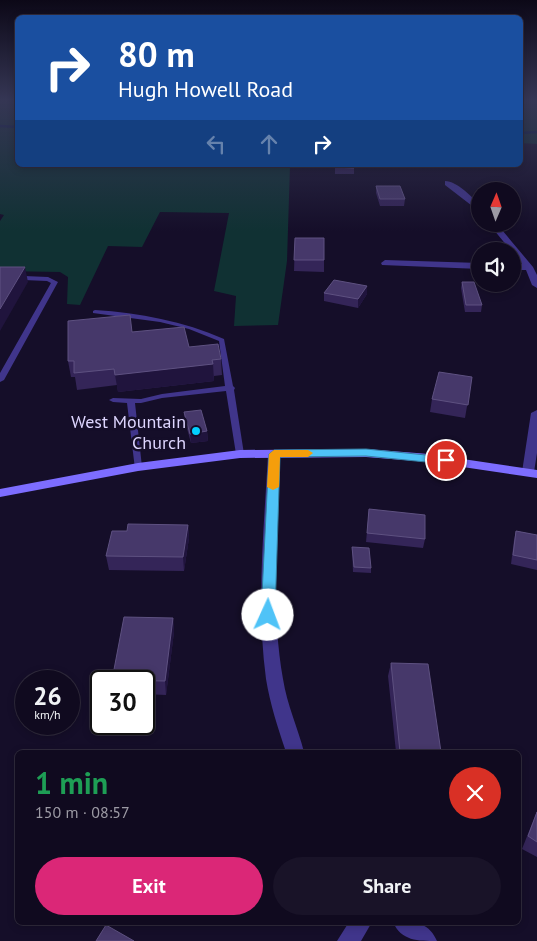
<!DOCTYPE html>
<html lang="en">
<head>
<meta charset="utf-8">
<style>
	:root { --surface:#100a1f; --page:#191328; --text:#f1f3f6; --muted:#9c9aa4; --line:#302b3d; --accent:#db2777 }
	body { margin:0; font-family:"PT Sans",sans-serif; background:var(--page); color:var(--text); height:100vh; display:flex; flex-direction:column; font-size:19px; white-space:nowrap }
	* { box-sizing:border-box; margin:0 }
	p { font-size:16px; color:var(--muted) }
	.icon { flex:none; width:28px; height:28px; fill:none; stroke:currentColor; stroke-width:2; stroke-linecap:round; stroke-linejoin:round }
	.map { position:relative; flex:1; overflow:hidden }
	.sheet { position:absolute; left:15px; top:750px; width:506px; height:175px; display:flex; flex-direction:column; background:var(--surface); border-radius:8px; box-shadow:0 2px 8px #0003,0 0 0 1px var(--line) }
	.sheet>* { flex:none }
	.top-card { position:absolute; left:15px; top:15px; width:508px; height:152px; border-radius:8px; box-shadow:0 2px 8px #0003,0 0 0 1px var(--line); background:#1a4fa0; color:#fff; overflow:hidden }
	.needle { width:32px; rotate:2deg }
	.controls { position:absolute; left:471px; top:182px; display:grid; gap:10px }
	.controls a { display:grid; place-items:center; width:50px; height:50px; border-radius:50%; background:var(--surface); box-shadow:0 2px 8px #0003,0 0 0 1px var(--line); font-size:25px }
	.speed { position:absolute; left:15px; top:670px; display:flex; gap:10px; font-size:25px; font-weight:700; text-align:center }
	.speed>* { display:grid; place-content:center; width:65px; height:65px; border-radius:50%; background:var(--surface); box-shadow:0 2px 8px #0003,0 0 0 1px var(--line); line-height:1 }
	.speed small { font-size:12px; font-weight:400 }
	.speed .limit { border:2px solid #111; border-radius:8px; background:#fff; color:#111 }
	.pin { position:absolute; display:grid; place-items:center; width:42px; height:42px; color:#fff; margin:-21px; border:2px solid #fff; border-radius:50%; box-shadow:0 1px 5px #0007 }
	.me { position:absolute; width:55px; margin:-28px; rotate:2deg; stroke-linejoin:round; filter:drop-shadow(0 0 4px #0008) }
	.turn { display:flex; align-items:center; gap:18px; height:105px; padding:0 20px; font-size:22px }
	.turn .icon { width:65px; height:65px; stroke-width:2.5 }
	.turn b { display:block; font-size:35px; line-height:42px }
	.lanes { display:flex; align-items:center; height:48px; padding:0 20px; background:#0003; justify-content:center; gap:25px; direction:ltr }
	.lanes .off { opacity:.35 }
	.round { display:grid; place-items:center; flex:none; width:52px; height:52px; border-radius:26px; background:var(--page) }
	.overview { display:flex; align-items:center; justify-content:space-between; height:85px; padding:0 20px }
	h1 { font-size:30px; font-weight:800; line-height:38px; color:#1e9e55 }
	.cta { display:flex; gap:10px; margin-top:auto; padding:10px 20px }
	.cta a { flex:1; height:58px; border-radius:30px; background:var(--accent); color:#fff; font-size:20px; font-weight:800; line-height:58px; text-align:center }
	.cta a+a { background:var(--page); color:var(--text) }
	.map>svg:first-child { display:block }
</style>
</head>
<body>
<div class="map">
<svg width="537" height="941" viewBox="0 0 537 941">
	<rect width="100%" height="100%" fill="#150e29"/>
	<path fill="#103133" d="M0 100H17L18 165H294L290 166 287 261 278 325 234 326 236 296 214 291 229 213 160 212 142 247 108 246 80 305 67 304 68 277 60 272 0 271V221L4 215 0 214Z
		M520 100H537V144L520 143Z"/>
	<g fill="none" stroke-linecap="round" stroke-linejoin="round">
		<path stroke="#061949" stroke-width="2.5" d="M0 126 18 127
			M520 133 537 132"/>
		<path fill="#40358b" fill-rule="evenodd" d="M0 275 48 277 58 282 4 380 0 382V373L51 283 47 281 0 279Z
			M95 310C140 313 183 321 224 339L233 386 235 388 234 390 244 454 243 456 240 457 236 454 226 391 162 398 141 403H135L142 467 141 469H135L127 403 113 402 109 400 113 398 141 399 162 394 225 386 219 341 189 329 160 322 93 313V311Z"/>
		<path fill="#40358b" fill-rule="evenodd" d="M445 181C457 181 472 197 480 205V212L445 185Z
			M489 224H497L533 267 537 275V288L532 285 526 270H512V264H522Z
			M385 260 480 263V269L382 265 381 263Z
			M537 410V453L534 472 528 476 522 472 531 413Z
			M274 450 280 454C278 529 270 605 283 679 287 705 298 728 304 752H286C278 728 270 704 266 679 256 604 264 529 268 454Z
			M349 922H372L361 941H337Z
			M393 922C412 922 428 920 437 941 418 941 401 941 393 922Z"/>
		<path fill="#7d6dff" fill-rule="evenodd" d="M366 449 429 454 537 470V478L429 462 366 457 240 458 138 471 0 497V489L138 463 240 450Z"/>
	</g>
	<path fill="#342558" d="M335 165H354V174H335Z
		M376 186 405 199 404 206H380L376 193Z
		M295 238 324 260V272L294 271Z
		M462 282 482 305 481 312H465L461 288Z
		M367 286V294L358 308 324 301V293Z
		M132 332 189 347 221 359 222 375 214 376V381L118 392 117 385 77 390 75 377H71L68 361Z
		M472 377 465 418 430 412 432 399Z
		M184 412 207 431 208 441 191 443 185 421Z
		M369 509 425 539 423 548 366 542Z
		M188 525 189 538 184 571 109 570 106 556 127 531Z
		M516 531 537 535V570L511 564 514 540Z
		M352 547 371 568V573L353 572Z
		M173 618 174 632 166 695 144 694V681H112V680Z
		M391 663 441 752H396L388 676Z
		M537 811V857L522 849Z"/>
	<path fill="#20143d" d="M25 267 28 282 0 331V309Z
		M367 286V294L358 308V299Z
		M213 364 214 381 118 392 115 375Z
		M207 431 208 441 191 443 190 434Z
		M188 525 189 538 184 571 183 557Z
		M173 618 174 632 166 695 165 681Z"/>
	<path fill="#46386a" stroke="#5e5181" d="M335 165H354V168L335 167Z
		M376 186H400L405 199H380Z
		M295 238H324V260H294Z
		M0 267H25L0 309Z
		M334 280 367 286 358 299 324 293Z
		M462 282H474L482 305H466Z
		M130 315 132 332 184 327 189 347 218 344 221 359 212 360 213 364 115 375 114 369 74 373V361H68V321Z
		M439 372 472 377 468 405 432 399Z
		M201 410 207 431 190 434 184 412Z
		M369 509 425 515V539L367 533Z
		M128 524 188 525 183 557 106 556 112 531H127Z
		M516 531 537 535V560L513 555Z
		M352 547 369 548 371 568 354 567Z
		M124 617 173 618 165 681 112 680Z
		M391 663 428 664 441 752H400Z
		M537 812V842L528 836Z
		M106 925 134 941H96Z"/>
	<linearGradient id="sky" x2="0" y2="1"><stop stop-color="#0c0817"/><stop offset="0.43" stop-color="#353654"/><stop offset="1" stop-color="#353654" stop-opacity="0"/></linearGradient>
	<rect width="537" height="231" fill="url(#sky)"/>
	<path fill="#4fc3f7" stroke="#337fa1" d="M366 449 446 457 451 460 446 464 366 456 280 457 275 615 273 619H263L261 615 269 454 274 450Z"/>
	<path fill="#f59e0b" d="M274 450H308L313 453 308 457H280L279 487 273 490 267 487 269 454Z"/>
	<circle fill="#02d0ff" stroke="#150e29" stroke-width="2" cx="196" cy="431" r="5"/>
	<g text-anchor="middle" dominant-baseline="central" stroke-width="5" stroke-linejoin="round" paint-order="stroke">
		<g font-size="18" fill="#ded6ff" stroke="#150e29" text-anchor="end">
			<text x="186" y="421">West Mountain<tspan x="186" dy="21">Church</tspan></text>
		</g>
	</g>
</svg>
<div class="controls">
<a><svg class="needle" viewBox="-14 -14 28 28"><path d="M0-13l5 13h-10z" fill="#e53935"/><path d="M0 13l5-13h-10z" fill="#9c9aa4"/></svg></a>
<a><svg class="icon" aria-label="sound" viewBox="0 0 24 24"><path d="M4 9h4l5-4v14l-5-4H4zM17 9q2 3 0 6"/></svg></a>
</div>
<div class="speed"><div>26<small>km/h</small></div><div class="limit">30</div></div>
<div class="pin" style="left:446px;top:460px;background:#d93025"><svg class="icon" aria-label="arrive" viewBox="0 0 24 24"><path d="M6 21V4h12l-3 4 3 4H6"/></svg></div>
<svg class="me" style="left:268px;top:615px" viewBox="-20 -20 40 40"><circle r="19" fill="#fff"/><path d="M0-13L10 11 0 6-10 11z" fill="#4fc3f7"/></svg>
<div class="top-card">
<div class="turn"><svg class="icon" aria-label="right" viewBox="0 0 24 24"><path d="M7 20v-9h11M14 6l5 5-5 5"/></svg><div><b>80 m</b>Hugh Howell Road</div></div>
<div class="lanes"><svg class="icon off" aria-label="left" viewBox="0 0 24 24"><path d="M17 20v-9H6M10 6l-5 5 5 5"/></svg><svg class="icon off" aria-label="ahead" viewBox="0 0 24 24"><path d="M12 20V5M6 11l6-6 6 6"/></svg><svg class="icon" aria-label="right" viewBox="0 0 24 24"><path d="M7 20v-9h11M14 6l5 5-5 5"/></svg></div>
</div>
<section class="sheet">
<div class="overview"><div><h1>1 min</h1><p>150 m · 08:57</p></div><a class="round" style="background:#d93025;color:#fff"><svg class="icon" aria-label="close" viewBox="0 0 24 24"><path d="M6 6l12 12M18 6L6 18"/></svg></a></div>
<div class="cta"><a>Exit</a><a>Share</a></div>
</section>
</div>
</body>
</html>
